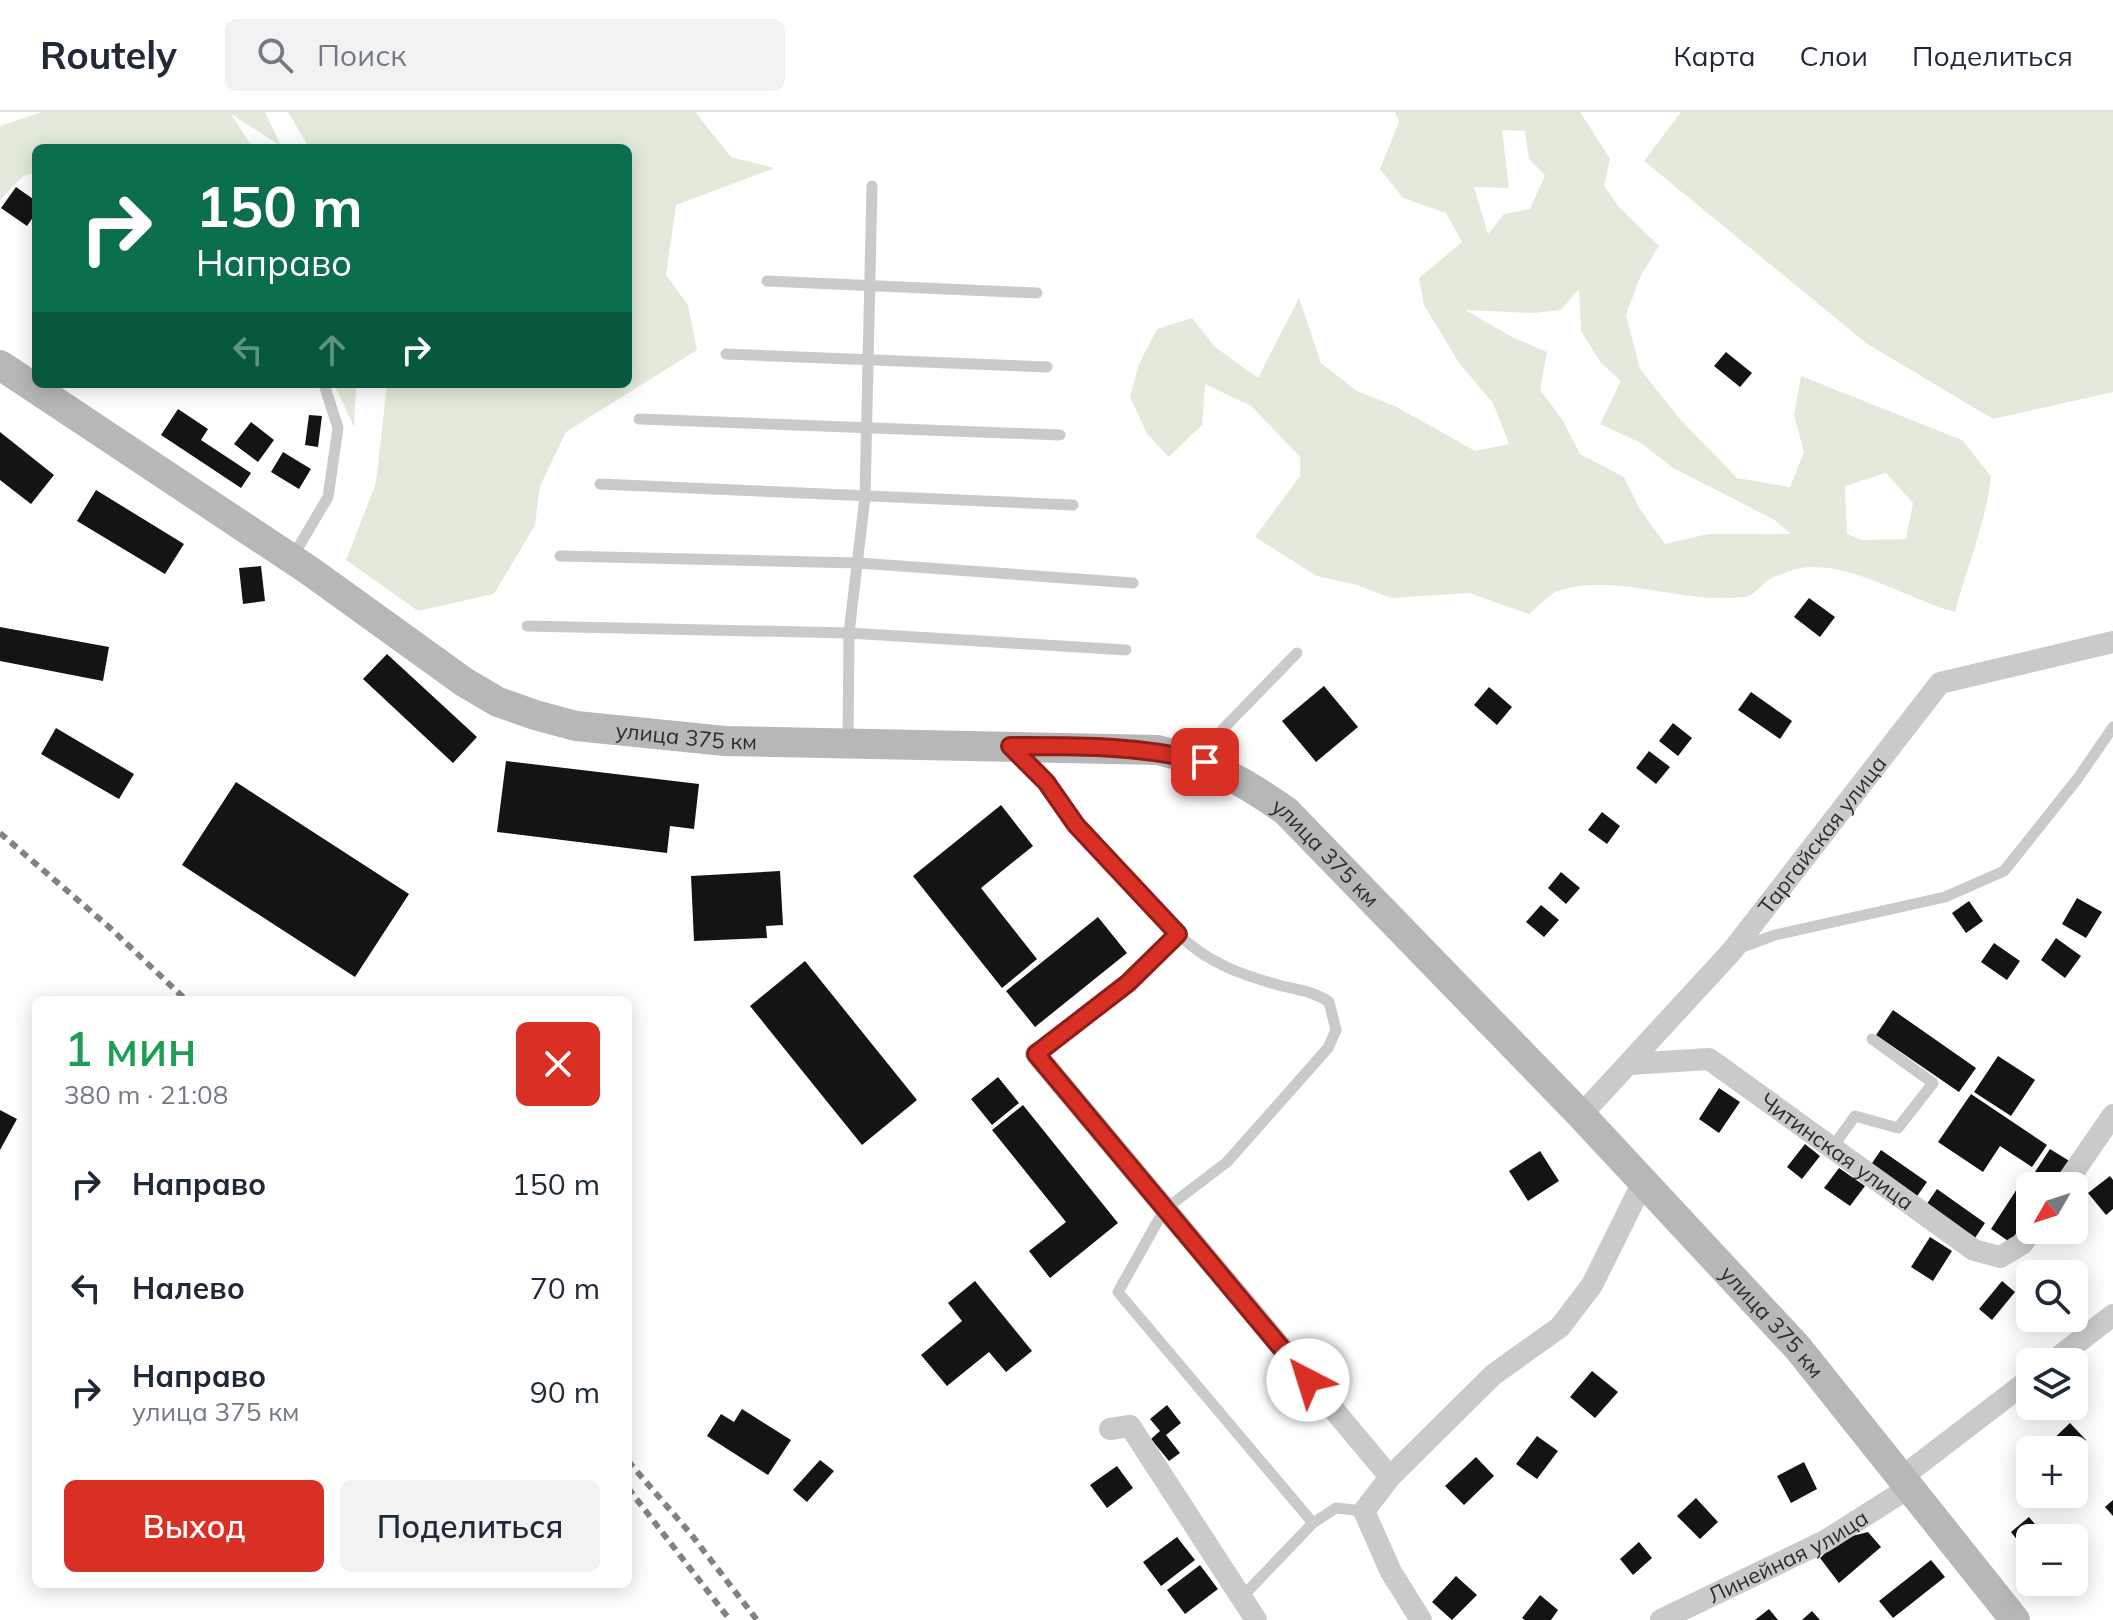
<!DOCTYPE html>
<html lang="ru">
<head>
<meta charset="utf-8">
<style>
	:root { --surface:#fff; --page:#f2f2f3; --text:#1f2937; --muted:#747a83; --line:#e0e1e3; --accent:#d93025 }
	body { margin:0; font-family:Mulish,sans-serif; background:var(--page); color:var(--text); height:100vh; display:flex; flex-direction:column; font-size:30px; white-space:nowrap }
	* { box-sizing:border-box; margin:0 }
	p { font-size:26px; color:var(--muted) }
	.icon { flex:none; width:44px; height:44px; fill:none; stroke:currentColor; stroke-width:2; stroke-linecap:round; stroke-linejoin:round }
	.map { position:relative; flex:1; overflow:hidden }
	.drawer { position:absolute; left:32px; top:884px; width:600px; height:592px; display:flex; flex-direction:column; background:var(--surface); border-radius:12px; box-shadow:0 4px 20px #0003 }
	.drawer>* { flex:none }
	.banner { position:absolute; left:32px; top:32px; width:600px; height:244px; border-radius:12px; box-shadow:0 4px 20px #0003; background:#0b6e4f; color:#fff; overflow:hidden }
	.needle { width:52px; rotate:231deg }
	.buttons { position:absolute; left:2016px; top:1060px; display:grid; gap:16px }
	.buttons a { display:grid; place-items:center; width:72px; height:72px; border-radius:12px; background:var(--surface); box-shadow:0 4px 20px #0003; font-size:40px }
	.pin { position:absolute; display:grid; place-items:center; width:68px; height:68px; color:#fff; margin:-34px; border-radius:16px; box-shadow:0 4px 12px #0006 }
	.me { position:absolute; width:88px; margin:-44px; rotate:320deg; stroke-linejoin:round; filter:drop-shadow(0 0 6px #0008) }
	.turn { display:flex; align-items:center; gap:28px; height:168px; padding:0 32px; font-size:36px }
	.turn .icon { width:104px; height:104px; stroke-width:2.5 }
	.turn b { display:block; font-size:56px; line-height:68px }
	.lanes { display:flex; align-items:center; height:76px; padding:0 32px; background:#0003; justify-content:center; gap:40px; direction:ltr }
	.lanes .off { opacity:.35 }
	.round { display:grid; place-items:center; flex:none; width:84px; height:84px; border-radius:12px; background:var(--page) }
	.headline { display:flex; align-items:center; justify-content:space-between; height:136px; padding:0 32px }
	h1 { font-size:48px; font-weight:600; line-height:60px; color:#1e9e55 }
	.button { display:flex; gap:16px; margin-top:auto; padding:16px 32px }
	.button a { flex:1; height:92px; border-radius:12px; background:var(--accent); color:#fff; font-size:32px; font-weight:600; line-height:92px; text-align:center }
	.button a+a { background:var(--page); color:var(--text) }
	ul { padding:0; list-style:none }
	li { display:flex; align-items:center; gap:24px; height:104px; padding:0 32px }
	li div { flex:1 }
	li b { display:block; font-size:30px }
	li em { font-style:normal }
	header { display:flex; align-items:center; gap:48px; box-sizing:border-box; height:112px; padding:0 40px; background:var(--surface); border-bottom:2px solid var(--line) }
	header strong { font-size:38px }
	nav { display:flex; gap:44px; margin-inline-start:auto; font-size:28px }
	.search { width:560px; height:72px; background:var(--page); display:flex; align-items:center; gap:20px; box-sizing:border-box; padding:0 28px; border-radius:12px; color:var(--muted); font-size:30px }
	.map>svg:first-child { display:block }
</style>
</head>
<body>
<header>
<strong>Routely</strong>
<div class="search"><svg class="icon" aria-label="search" viewBox="0 0 24 24"><circle cx="10" cy="10" r="6"/><path d="M15 15l6 6"/></svg>Поиск</div>
<nav><a>Карта</a><a>Слои</a><a>Поделиться</a></nav>
</header>
<div class="map">
<svg width="2113" height="1508" viewBox="0 0 2113 1508">
	<rect width="100%" height="100%" fill="#fff"/>
	<path fill="#e4eadb" fill-rule="evenodd" d="M42 0H265L281 34 231 2 253 36H36V60L23 64 0 88V14Z
		M288 0H695L731 45 775 56 676 93 666 163 688 193 697 238 566 320 540 374 535 413 494 482 418 499 346 448 376 371 387 272H628V36H309Z
		M1395 0H1580L1610 47 1604 74 1618 94 1659 134 1641 163 1626 203 1640 257 1679 306 1737 366 1790 375 1804 340 1794 303 1801 264 1962 328 1991 364C1986 411 1967 454 1955 500 1910 488 1857 453 1810 455 1800 455 1779 462 1770 467 1760 473 1756 483 1745 485 1683 493 1617 460 1558 479 1548 483 1538 495 1529 502L1469 481 1391 486 1357 473 1317 464 1255 425 1300 364V345L1251 294 1205 272 1202 313 1169 345 1147 322 1130 285 1139 252 1157 217 1192 206 1215 235 1258 266 1299 186 1321 251 1357 279 1395 294 1475 339 1509 332 1493 291 1459 251 1424 193 1419 166 1462 130 1446 101 1403 86 1380 57 1399 10ZM1502 18 1525 19 1529 47 1545 63 1530 97 1504 102 1488 122 1474 75 1509 76ZM1579 177 1581 219 1601 251 1621 269 1600 312 1641 331 1673 356 1773 407 1791 422H1708L1665 432 1640 397 1624 365 1580 342 1562 307 1540 278 1547 240 1514 226 1465 198 1533 201 1561 198ZM1886 361 1913 391 1906 427 1862 428 1847 422 1845 374Z
		M1681 0H2113V280L1993 307 1866 231 1644 49Z
		M334 272H356L354 315Z"/>
	<path fill="#141414" d="M16 75 36 89V101L27 114 1 96Z
		M1726 240 1752 261 1740 275 1714 254Z
		M178 297 208 317 201 328 251 361 241 376 161 323Z
		M309 303 322 304 318 335 305 333Z
		M251 310 274 328 258 350 234 332Z
		M0 320 54 363 31 392 0 368Z
		M283 340 311 357 299 377 271 360Z
		M96 378 184 432 165 462 77 409Z
		M261 454 265 489 243 492 239 456Z
		M1809 486 1835 505 1820 525 1794 505Z
		M0 515 109 535 103 569 0 549Z
		M387 542 477 625 453 651 363 567Z
		M1324 574 1358 615 1316 650 1282 609Z
		M1489 575 1512 595 1497 613 1474 593Z
		M1751 580 1792 609 1780 627 1738 598Z
		M1673 611 1692 626 1678 644 1659 629Z
		M56 616 134 662 119 687 41 642Z
		M1649 639 1670 655 1656 672 1636 656Z
		M506 649 699 672 694 717 670 714 667 741 497 720Z
		M236 670 409 782 355 865 182 753Z
		M1001 693 1033 734 981 776 1037 847 1002 876 913 764Z
		M1602 700 1620 714 1607 732 1588 718Z
		M780 759 783 813 766 814 767 826 694 829 691 764Z
		M1561 760 1580 776 1566 792 1548 776Z
		M2077 786 2102 800 2086 826 2062 812Z
		M1969 789 1983 809 1966 821 1952 801Z
		M1541 793 1559 808 1544 825 1526 810Z
		M1098 805 1127 841 1035 915 1006 879Z
		M2056 826 2081 844 2065 866 2041 848Z
		M1994 831 2020 849 2007 868 1981 850Z
		M805 849 917 988 862 1033 750 894Z
		M1893 898 1976 956 1959 980 1876 923Z
		M1998 944 2035 968 2011 1004 1974 980Z
		M998 965 1019 991 992 1013 971 987Z
		M1719 976 1740 990 1719 1021 1699 1007Z
		M1971 982 2047 1033 2032 1055 2000 1034 1983 1060 1938 1030Z
		M1023 993 1118 1111 1050 1166 1029 1139 1066 1110 992 1018Z
		M0 998 17 1007 0 1038Z
		M1805 1032 1820 1044 1802 1067 1787 1055Z
		M2050 1037 2071 1050 2056 1074 2035 1060Z
		M1881 1038 1927 1070 1913 1090 1868 1057Z
		M1540 1039 1559 1069 1528 1089 1509 1059Z
		M1839 1056 1865 1074 1850 1094 1824 1076Z
		M2026 1063 2042 1074H2030V1103L2011 1131 1991 1117Z
		M2110 1064 2113 1068V1097L2106 1103 2088 1081Z
		M1937 1077 1985 1111 1973 1129 1924 1096Z
		M1930 1125 1952 1139 1933 1169 1911 1155Z
		M975 1169 1032 1239 1006 1260 989 1240 947 1274 921 1243 962 1209 948 1191Z
		M2002 1169 2015 1180 1992 1208 1979 1197Z
		M1592 1259 1618 1280 1595 1306 1570 1285Z
		M1167 1293 1181 1311 1166 1323 1180 1341 1169 1349 1151 1327 1160 1319 1150 1307Z
		M742 1297 791 1328 768 1363 707 1324 721 1302 734 1310Z
		M2070 1311 2086 1328 2075 1338H2042Z
		M1537 1324 1558 1339 1537 1367 1516 1352Z
		M1476 1345 1494 1364 1464 1393 1445 1374Z
		M820 1348 834 1359 807 1390 793 1378Z
		M1804 1350 1817 1377 1791 1391 1777 1364Z
		M1117 1354 1133 1376 1107 1396 1090 1373Z
		M1696 1386 1718 1410 1700 1427 1677 1404Z
		M2113 1388V1404L2105 1395Z
		M2029 1405 2044 1423 2030 1426V1434L2025 1438 2011 1420Z
		M1868 1420 1881 1435 1839 1471 1820 1446 1840 1427Z
		M1177 1425 1195 1448 1161 1474 1143 1450Z
		M1639 1430 1652 1446 1633 1463 1620 1447Z
		M1931 1448 1945 1465 1893 1506 1879 1489Z
		M1200 1453 1218 1477 1185 1502 1167 1478Z
		M1456 1464 1477 1483 1452 1508 1432 1490Z
		M1540 1483 1558 1498 1551 1508H1525L1522 1506Z
		M1769 1497 1778 1508H1755Z
		M1812 1499 1820 1508H1802Z"/>
	<g fill="none" stroke-linecap="round" stroke-linejoin="round">
		<path stroke="#cacaca" stroke-width="11" d="M767 169 1037 181
			M726 242 1047 255
			M639 307 1060 323
			M600 372 1073 393
			M560 444 859 451 1133 471
			M292 446 328 385 338 316 324 272
			M527 514 849 521 1126 538
			M848 631 849 521 865 385 872 74
			M1018 642 1046 670 1076 713 1178 822 1128 871 1036 942
			M1205 650 1223 617 1297 541
			M1178 822C1209 852 1242 863 1282 874 1299 878 1315 880 1329 890L1336 918 1328 936 1227 1050 1164 1098 1118 1180 1313 1411
			M1737 837 1775 823 1945 785 2004 759 2078 666 2113 615
			M1832 1036 1855 1004 1898 1016 1933 971 1872 927
			M1242 1485 1313 1411 1336 1396 1364 1399"/>
		<g stroke="#cacaca" stroke-width="22">
			<path d="M1036 942 1390 1365 1364 1399 1391 1460 1421 1508"/>
			<path id="s1" d="M1629 952 1709 947 1974 1138 2000 1145 2022 1132 2032 1118"/>
			<path id="s2" d="M1581 1003 1732 839 1940 571 2113 530"/>
			<path d="M2064 1074 2113 1003"/>
			<path d="M2052 1250 2113 1203"/>
			<path d="M1110 1317 1130 1314 1256 1508"/>
			<path d="M1390 1365 1493 1263 1560 1215 1592 1173 1643 1070"/>
			<path d="M1902 1365 2030 1267"/>
			<path id="s3" d="M1661 1508 1825 1429 1910 1375"/>
		</g>
		<path stroke="#b7b7b7" stroke-width="30" id="s4" d="M0 253 310 459 464 570 498 590 535 603 576 614 725 629 1158 638C1210 651 1242 668 1286 699L1581 1003 1798 1236 2015 1508"/>
		<path stroke="#828282" stroke-width="6" stroke-dasharray="8 6" stroke-linecap="butt" d="M0 721 108 814 186 888
			M628 1349 690 1421 757 1508
			M628 1376 730 1508"/>
	</g>
	<g fill="none" stroke-linecap="round" stroke-linejoin="round">
		<defs>
			<path id="route" d="M1205 650C1140 633 1077 634 1010 634L1046 670 1076 713 1178 822 1128 871 1036 942 1308 1268"/>
		</defs>
		<use href="#route" stroke="#8d1f18" stroke-width="20"/>
		<use href="#route" stroke="#d93025" stroke-width="14"/>
	</g>
	<g text-anchor="middle" dominant-baseline="central" stroke-width="8" stroke-linejoin="round" paint-order="stroke">
		<g font-size="22" fill="#2d2d2d" stroke="#fff">
			<text stroke="none"><textPath href="#s4" startOffset="794">улица 375 км</textPath></text>
			<text stroke="none"><textPath href="#s2" startOffset="370">Таргайская улица</textPath></text>
			<text stroke="none"><textPath href="#s4" startOffset="1466">улица 375 км</textPath></text>
			<text stroke="none"><textPath href="#s1" startOffset="238">Читинская улица</textPath></text>
			<text stroke="none"><textPath href="#s4" startOffset="2114">улица 375 км</textPath></text>
			<text stroke="none"><textPath href="#s3" startOffset="142">Линейная улица</textPath></text>
		</g>
	</g>
</svg>
<div class="buttons">
<a><svg class="needle" viewBox="-14 -14 28 28"><path d="M0-13l5 13h-10z" fill="#e53935"/><path d="M0 13l5-13h-10z" fill="#747a83"/></svg></a>
<a><svg class="icon" aria-label="search" viewBox="0 0 24 24"><circle cx="10" cy="10" r="6"/><path d="M15 15l6 6"/></svg></a>
<a><svg class="icon" aria-label="layers" viewBox="0 0 24 24"><path d="M12 4l9 5-9 5-9-5zM3 14l9 5 9-5"/></svg></a>
<a>+</a>
<a>−</a>
</div>
<div class="pin" style="left:1205px;top:650px;background:#d93025"><svg class="icon" aria-label="arrive" viewBox="0 0 24 24"><path d="M6 21V4h12l-3 4 3 4H6"/></svg></div>
<svg class="me" style="left:1308px;top:1268px" viewBox="-20 -20 40 40"><circle r="19" fill="#fff"/><path d="M0-13L10 11 0 6-10 11z" fill="#d93025"/></svg>
<div class="banner">
<div class="turn"><svg class="icon" aria-label="right" viewBox="0 0 24 24"><path d="M7 20v-9h11M14 6l5 5-5 5"/></svg><div><b>150 m</b>Направо</div></div>
<div class="lanes"><svg class="icon off" aria-label="left" viewBox="0 0 24 24"><path d="M17 20v-9H6M10 6l-5 5 5 5"/></svg><svg class="icon off" aria-label="ahead" viewBox="0 0 24 24"><path d="M12 20V5M6 11l6-6 6 6"/></svg><svg class="icon" aria-label="right" viewBox="0 0 24 24"><path d="M7 20v-9h11M14 6l5 5-5 5"/></svg></div>
</div>
<section class="drawer">
<div class="headline"><div><h1>1 мин</h1><p>380 m · 21:08</p></div><a class="round" style="background:#d93025;color:#fff"><svg class="icon" aria-label="close" viewBox="0 0 24 24"><path d="M6 6l12 12M18 6L6 18"/></svg></a></div>
<ul>
<li><svg class="icon" aria-label="right" viewBox="0 0 24 24"><path d="M7 20v-9h11M14 6l5 5-5 5"/></svg><div><b>Направо</b></div><em>150 m</em></li>
<li><svg class="icon" aria-label="left" viewBox="0 0 24 24"><path d="M17 20v-9H6M10 6l-5 5 5 5"/></svg><div><b>Налево</b></div><em>70 m</em></li>
<li><svg class="icon" aria-label="right" viewBox="0 0 24 24"><path d="M7 20v-9h11M14 6l5 5-5 5"/></svg><div><b>Направо</b><p>улица 375 км</p></div><em>90 m</em></li>
</ul>
<div class="button"><a>Выход</a><a>Поделиться</a></div>
</section>
</div>
</body>
</html>
